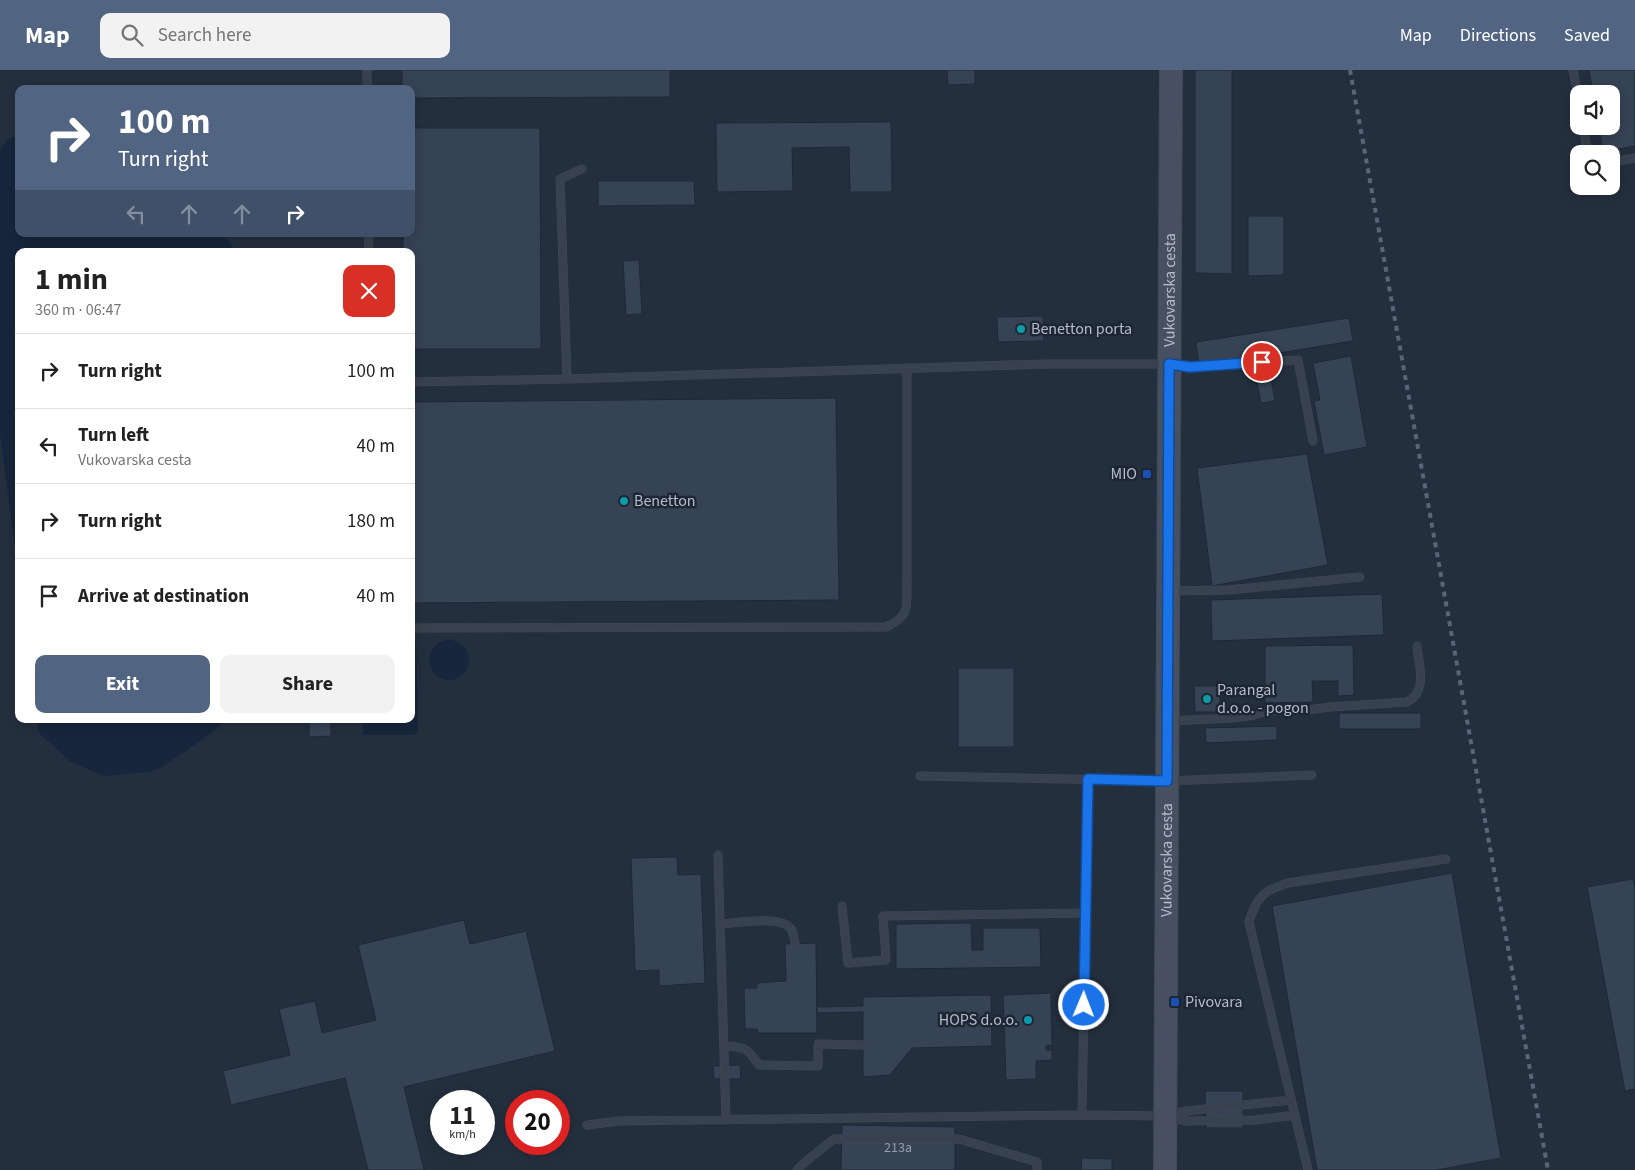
<!DOCTYPE html>
<html lang="en">
<head>
<meta charset="utf-8">
<style>
	:root { --surface:#fff; --page:#f2f2f2; --text:#222; --muted:#767676; --line:#e0e0e0; --accent:#516482 }
	body { margin:0; font-family:"Source Sans 3",sans-serif; background:var(--page); color:var(--text); height:100vh; display:flex; flex-direction:column; font-size:19px; white-space:nowrap }
	* { box-sizing:border-box; margin:0 }
	p { font-size:16px; color:var(--muted) }
	.icon { flex:none; width:28px; height:28px; fill:none; stroke:currentColor; stroke-width:2; stroke-linecap:round; stroke-linejoin:round }
	.map { position:relative; flex:1; overflow:hidden }
	.drawer { position:absolute; left:15px; top:178px; width:400px; height:475px; display:flex; flex-direction:column; background:var(--surface); border-radius:10px; box-shadow:0 2px 12px #0003 }
	.drawer>* { flex:none }
	.guide { position:absolute; left:15px; top:15px; width:400px; height:152px; border-radius:10px; box-shadow:0 2px 12px #0003; background:#516482; color:#fff; overflow:hidden }
	.buttons { position:absolute; left:1570px; top:15px; display:grid; gap:10px }
	.buttons a { display:grid; place-items:center; width:50px; height:50px; border-radius:10px; background:var(--surface); box-shadow:0 2px 12px #0003; font-size:25px }
	.speed { position:absolute; left:430px; top:1020px; display:flex; gap:10px; font-size:25px; font-weight:700; text-align:center }
	.speed>* { display:grid; place-content:center; width:65px; height:65px; border-radius:50%; background:var(--surface); box-shadow:0 2px 12px #0003; line-height:1 }
	.speed small { font-size:12px; font-weight:400 }
	.speed .limit { border:8px solid #d22; background:#fff; color:#111 }
	.pin { position:absolute; display:grid; place-items:center; width:42px; height:42px; color:#fff; margin:-21px; border:2px solid #fff; border-radius:50%; box-shadow:0 1px 5px #0007 }
	.me { position:absolute; width:55px; margin:-28px; rotate:1deg; stroke-linejoin:round; filter:drop-shadow(0 0 4px #0008) }
	.turn { display:flex; align-items:center; gap:18px; height:105px; padding:0 20px; font-size:22px }
	.turn .icon { width:65px; height:65px; stroke-width:2.5 }
	.turn b { display:block; font-size:35px; line-height:42px }
	.lanes { display:flex; align-items:center; height:48px; padding:0 20px; background:#0003; justify-content:center; gap:25px; direction:ltr }
	.lanes .off { opacity:.35 }
	.round { display:grid; place-items:center; flex:none; width:52px; height:52px; border-radius:10px; background:var(--page) }
	.summary { display:flex; align-items:center; justify-content:space-between; height:85px; padding:0 20px }
	h1 { font-size:30px; font-weight:700; line-height:38px }
	.cta { display:flex; gap:10px; margin-top:auto; padding:10px 20px }
	.cta a { flex:1; height:58px; border-radius:10px; background:var(--accent); color:#fff; font-size:20px; font-weight:700; line-height:58px; text-align:center }
	.cta a+a { background:var(--page); color:var(--text) }
	ul { padding:0; list-style:none }
	li { display:flex; align-items:center; gap:15px; height:75px; padding:0 20px; border-top:1px solid var(--line) }
	li div { flex:1 }
	li b { display:block; font-size:19px }
	li em { font-style:normal }
	header { display:flex; align-items:center; gap:30px; box-sizing:border-box; height:70px; padding:0 25px; background:var(--accent); color:#fff }
	header strong { font-size:24px }
	nav { display:flex; gap:28px; margin-inline-start:auto; font-size:18px }
	.search { width:350px; height:45px; background:var(--page); display:flex; align-items:center; gap:12px; box-sizing:border-box; padding:0 18px; border-radius:10px; color:var(--muted); font-size:19px }
	.map>svg:first-child { display:block }
</style>
</head>
<body>
<header>
<strong>Map</strong>
<div class="search"><svg class="icon" aria-label="search" viewBox="0 0 24 24"><circle cx="10" cy="10" r="6"/><path d="M15 15l6 6"/></svg>Search here</div>
<nav><a>Map</a><a>Directions</a><a>Saved</a></nav>
</header>
<div class="map">
<svg width="1635" height="1100" viewBox="0 0 1635 1100">
	<rect width="100%" height="100%" fill="#242f3e"/>
	<path fill="#17263c" d="M19 65V164H225L234 181H19V508L0 365V81L8 69Z
		M429 590a20 20 0 1 1 40 0a20 20 0 1 1-40 0Z
		M411 571H416L418 662 415 665H363V649H411Z
		M37 649H224L217 659 162 697 149 702 104 706 71 692 39 663Z"/>
	<path fill="#364354" stroke="#1f2835" d="M402 0H670V27L411 28V19H402Z
		M947 0H975V14L948 15Z
		M1195 0H1232V204L1195 203Z
		M1589 0H1635V76L1603 82 1599 56H1611V24H1593Z
		M891 52 892 122H850L849 77 792 78 793 121 717 122 716 53Z
		M411 58H540L541 279H411V181H403V164H411Z
		M598 111H694L695 135 598 136Z
		M1248 146H1284V205L1248 206Z
		M639 190 642 244 626 245 623 191Z
		M1043 246 1044 271 998 272 997 247Z
		M1349 248 1353 271 1199 296 1196 272Z
		M1351 286 1367 377 1324 385 1314 331 1320 330 1313 293Z
		M1271 310 1275 331 1261 333 1257 312Z
		M836 328 839 530 411 533V332Z
		M1307 384 1328 495 1212 516 1197 398Z
		M1382 524 1384 565 1212 571 1211 530Z
		M1353 575 1354 625 1338 626V611H1312L1313 632 1265 633V576Z
		M958 598H1014V677H958Z
		M1194 616H1220V642H1195Z
		M1339 643H1421V659H1339Z
		M309 649H331V666L309 667Z
		M1277 656V670L1206 673 1205 658Z
		M677 787 678 805 701 804 705 913 659 916V900L635 901 631 788Z
		M1452 803 1501 1088 1437 1100H1317L1272 836Z
		M1633 809 1635 817V1019L1625 1021 1587 817Z
		M464 850 470 874 526 861 555 981 404 1017 424 1100H368L345 1008 231 1035 223 1001 290 985 279 939 315 931 322 963 376 950 358 875Z
		M971 853 972 880H983V858H1040L1041 897 896 899V854Z
		M816 873 817 963H758L757 959H745L744 918H757V913L786 911 785 874Z
		M1051 923 1052 975 1046 976V980H1052V990L1036 991V1009L1006 1010 1003 925Z
		M991 925 992 976 912 978 890 1005 863 1007V942L817 943V937L863 936V927Z
		M740 995 741 1009H714L713 996Z
		M1205 1021H1243V1058H1206Z
		M842 1055 955 1057V1100H841Z
		M1082 1088 1112 1089V1100H1081Z"/>
	<g fill="none" stroke-linecap="round" stroke-linejoin="round">
		<defs>
			<path id="lane" d="M367 0V19
				M1573 0 1579 31
				M1583 56 1588 84
				M1611 92 1635 88
				M368 164 369 181
				M567 309 560 109 582 99
				M411 312 567 309 1046 294H1169L1190 297 1298 290 1313 371
				M1170 521 1228 520 1360 507
				M411 558 886 557C912 546 906 535 907 511V298
				M1169 651 1233 648 1254 645 1268 641 1308 640 1330 637 1407 632C1428 621 1419 596 1417 576
				M920 706 1167 711 1312 705
				M718 785 726 1050
				M842 836 848 893 886 890 883 846 1086 843
				M720 854C736 853 775 846 788 856 794 860 794 867 795 874
				M724 976C745 977 747 977 759 995L818 996V974L863 975
				M1082 1045 1088 709
				M1167 1045 1186 1041 1291 1030
				M587 1055 619 1051 1082 1045 1165 1046 1186 1051 1256 1050 1295 1045
				M797 1100 805 1092 834 1069H959L1037 1092V1100
				M1308 1100 1249 852C1257 826 1263 821 1288 813L1446 789"/>
			<g id="secondary">
				<path id="s1" d="M1165 1100 1171 0"/>
			</g>
		</defs>
		<use href="#lane" stroke="#414a57" stroke-width="9"/>
		<use href="#secondary" stroke="#414a57" stroke-width="24"/>
		<use href="#lane" stroke="#38414e" stroke-width="8"/>
		<use href="#secondary" stroke="#465061" stroke-width="22"/>
		<path stroke="#5a6575" stroke-width="4" stroke-dasharray="5 5" stroke-linecap="butt" d="M1350 0 1548 1100"/>
	</g>
	<g fill="none" stroke-linecap="round" stroke-linejoin="round">
		<defs>
			<path id="route" d="M1084 935 1088 709 1167 711 1169 294 1190 297 1262 292"/>
		</defs>
		<use href="#route" stroke="#114b97" stroke-width="12"/>
		<use href="#route" stroke="#1a73e8" stroke-width="9"/>
	</g>
	<g fill="#0f9aa8" stroke="#1d2633" stroke-width="2">
		<circle cx="1021" cy="259" r="5"/>
		<circle cx="624" cy="431" r="5"/>
		<circle cx="1207" cy="629" r="5"/>
		<circle cx="1028" cy="950" r="5"/>
	</g>
	<g fill="#1a4fb4" stroke="#1d2633" stroke-width="2">
		<rect x="1142" y="399" width="10" height="10" rx="2.5"/>
		<rect x="1170" y="927" width="10" height="10" rx="2.5"/>
	</g>
	<g text-anchor="middle" dominant-baseline="central" stroke-width="5" stroke-linejoin="round" paint-order="stroke">
		<g font-size="14" fill="#929caa">
			<text x="898" y="1078">213a</text>
		</g>
		<g font-size="16" fill="#b4bcc9" stroke="#1d2633">
			<text stroke="none"><textPath href="#s1" startOffset="880">Vukovarska cesta</textPath></text>
			<text stroke="none"><textPath href="#s1" startOffset="310">Vukovarska cesta</textPath></text>
		</g>
		<g font-size="16" fill="#b4bcc9" stroke="#1d2633" text-anchor="start">
			<text x="1031" y="259">Benetton porta</text>
			<text x="1137" y="404" text-anchor="end">MIO</text>
			<text x="634" y="431">Benetton</text>
			<text x="1217" y="620">Parangal<tspan x="1217" dy="18">d.o.o. - pogon</tspan></text>
			<text x="1185" y="932">Pivovara</text>
			<text x="1018" y="950" text-anchor="end">HOPS d.o.o.</text>
		</g>
	</g>
</svg>
<div class="buttons">
<a><svg class="icon" aria-label="sound" viewBox="0 0 24 24"><path d="M4 9h4l5-4v14l-5-4H4zM17 9q2 3 0 6"/></svg></a>
<a><svg class="icon" aria-label="search" viewBox="0 0 24 24"><circle cx="10" cy="10" r="6"/><path d="M15 15l6 6"/></svg></a>
</div>
<div class="speed"><div>11<small>km/h</small></div><div class="limit">20</div></div>
<div class="pin" style="left:1262px;top:292px;background:#d93025"><svg class="icon" aria-label="arrive" viewBox="0 0 24 24"><path d="M6 21V4h12l-3 4 3 4H6"/></svg></div>
<svg class="me" style="left:1084px;top:935px" viewBox="-20 -20 40 40"><circle r="17" fill="#1a73e8" stroke="#fff" stroke-width="3"/><path d="M0-11L8 9 0 5-8 9z" fill="#fff"/></svg>
<div class="guide">
<div class="turn"><svg class="icon" aria-label="right" viewBox="0 0 24 24"><path d="M7 20v-9h11M14 6l5 5-5 5"/></svg><div><b>100 m</b>Turn right</div></div>
<div class="lanes"><svg class="icon off" aria-label="left" viewBox="0 0 24 24"><path d="M17 20v-9H6M10 6l-5 5 5 5"/></svg><svg class="icon off" aria-label="ahead" viewBox="0 0 24 24"><path d="M12 20V5M6 11l6-6 6 6"/></svg><svg class="icon off" aria-label="ahead" viewBox="0 0 24 24"><path d="M12 20V5M6 11l6-6 6 6"/></svg><svg class="icon" aria-label="right" viewBox="0 0 24 24"><path d="M7 20v-9h11M14 6l5 5-5 5"/></svg></div>
</div>
<section class="drawer">
<div class="summary"><div><h1>1 min</h1><p>360 m · 06:47</p></div><a class="round" style="background:#d93025;color:#fff"><svg class="icon" aria-label="close" viewBox="0 0 24 24"><path d="M6 6l12 12M18 6L6 18"/></svg></a></div>
<ul>
<li><svg class="icon" aria-label="right" viewBox="0 0 24 24"><path d="M7 20v-9h11M14 6l5 5-5 5"/></svg><div><b>Turn right</b></div><em>100 m</em></li>
<li><svg class="icon" aria-label="left" viewBox="0 0 24 24"><path d="M17 20v-9H6M10 6l-5 5 5 5"/></svg><div><b>Turn left</b><p>Vukovarska cesta</p></div><em>40 m</em></li>
<li><svg class="icon" aria-label="right" viewBox="0 0 24 24"><path d="M7 20v-9h11M14 6l5 5-5 5"/></svg><div><b>Turn right</b></div><em>180 m</em></li>
<li><svg class="icon" aria-label="arrive" viewBox="0 0 24 24"><path d="M6 21V4h12l-3 4 3 4H6"/></svg><div><b>Arrive at destination</b></div><em>40 m</em></li>
</ul>
<div class="cta"><a>Exit</a><a>Share</a></div>
</section>
</div>
</body>
</html>
